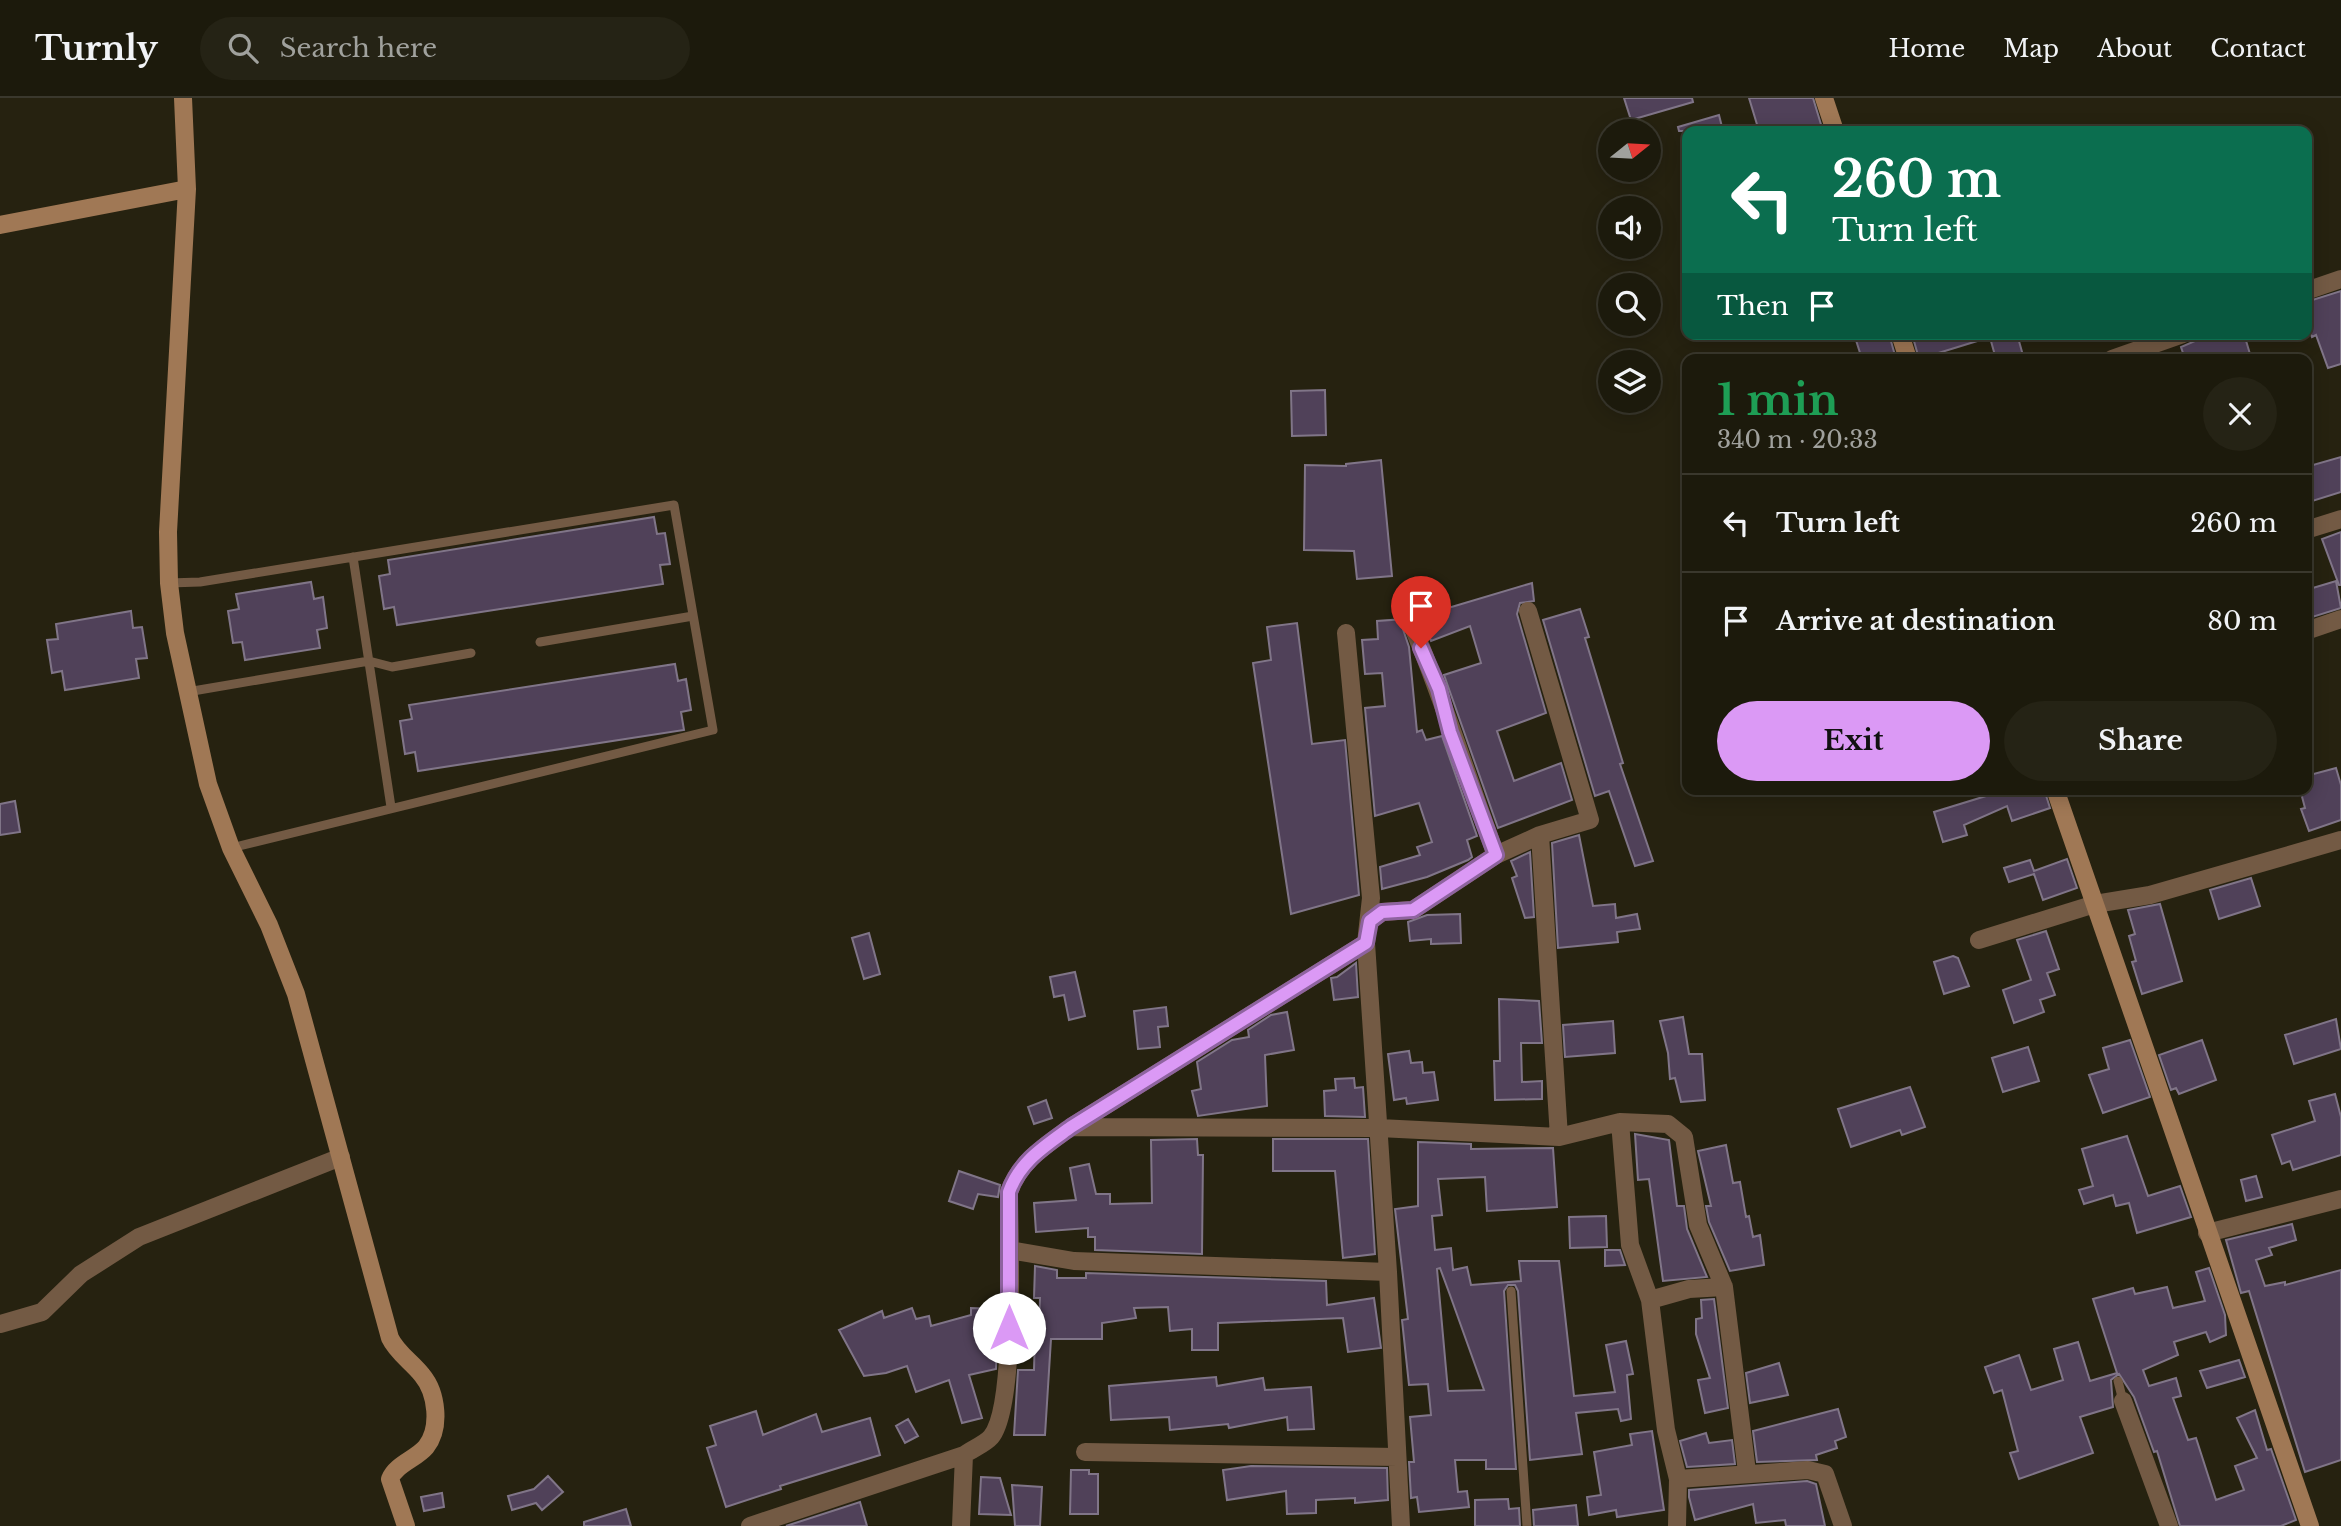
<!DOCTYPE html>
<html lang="en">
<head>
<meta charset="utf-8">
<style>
	:root { --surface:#1c1a0c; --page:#252315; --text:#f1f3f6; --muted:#a0a19d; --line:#3a382d; --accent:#db99f5 }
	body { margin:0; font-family:"Libre Baskerville",serif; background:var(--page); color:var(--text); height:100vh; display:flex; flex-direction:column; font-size:26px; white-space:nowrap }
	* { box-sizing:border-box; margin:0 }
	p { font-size:23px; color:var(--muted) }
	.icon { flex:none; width:38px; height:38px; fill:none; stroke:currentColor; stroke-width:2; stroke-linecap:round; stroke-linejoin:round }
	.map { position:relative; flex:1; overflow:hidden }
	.drawer { position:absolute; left:1682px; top:256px; width:630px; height:441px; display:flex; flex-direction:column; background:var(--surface); border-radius:14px; box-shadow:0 4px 18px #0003,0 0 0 2px var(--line) }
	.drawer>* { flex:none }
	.guide { position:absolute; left:1682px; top:28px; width:630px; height:214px; border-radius:14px; box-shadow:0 4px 18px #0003,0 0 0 2px var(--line); background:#0b6e4f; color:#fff; overflow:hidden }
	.needle { width:46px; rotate:72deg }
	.tools { position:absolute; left:1598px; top:21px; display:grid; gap:14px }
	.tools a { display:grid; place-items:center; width:63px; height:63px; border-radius:50%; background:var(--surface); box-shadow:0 4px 18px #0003,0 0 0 2px var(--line); font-size:35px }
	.pin { position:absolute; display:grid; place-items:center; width:60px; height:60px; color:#fff; margin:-72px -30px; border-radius:50% 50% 50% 0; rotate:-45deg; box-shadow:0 0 7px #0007 }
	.pin .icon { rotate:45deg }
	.me { position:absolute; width:77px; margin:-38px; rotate:0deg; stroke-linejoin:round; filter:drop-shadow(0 0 5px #0008) }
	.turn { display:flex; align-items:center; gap:24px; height:147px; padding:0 35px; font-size:32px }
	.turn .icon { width:91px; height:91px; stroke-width:2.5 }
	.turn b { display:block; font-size:49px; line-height:60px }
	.then { display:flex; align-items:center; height:66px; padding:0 35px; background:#0003; gap:14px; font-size:26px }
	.round { display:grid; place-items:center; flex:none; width:74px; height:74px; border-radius:37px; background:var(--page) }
	.summary { display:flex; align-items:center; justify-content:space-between; height:119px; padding:0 35px }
	h1 { font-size:42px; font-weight:700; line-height:52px; color:#1e9e55 }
	.primary-button { display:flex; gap:14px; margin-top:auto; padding:14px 35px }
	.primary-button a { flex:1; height:80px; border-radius:42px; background:var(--accent); color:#111; font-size:28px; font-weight:700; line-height:80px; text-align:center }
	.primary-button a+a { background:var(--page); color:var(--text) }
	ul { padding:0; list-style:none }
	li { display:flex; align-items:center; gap:21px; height:98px; padding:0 35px; border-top:2px solid var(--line) }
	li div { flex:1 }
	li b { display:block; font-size:26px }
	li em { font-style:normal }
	header { display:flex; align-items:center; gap:42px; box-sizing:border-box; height:98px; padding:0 35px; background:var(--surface); border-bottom:2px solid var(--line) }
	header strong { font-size:33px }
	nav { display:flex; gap:38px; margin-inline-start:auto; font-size:24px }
	.search { width:490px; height:63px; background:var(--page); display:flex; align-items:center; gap:18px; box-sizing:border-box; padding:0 24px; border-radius:38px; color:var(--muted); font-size:26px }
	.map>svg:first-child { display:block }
</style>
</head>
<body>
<header>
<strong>Turnly</strong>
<div class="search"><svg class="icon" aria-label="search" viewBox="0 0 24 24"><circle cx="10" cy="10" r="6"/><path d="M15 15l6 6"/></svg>Search here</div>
<nav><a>Home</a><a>Map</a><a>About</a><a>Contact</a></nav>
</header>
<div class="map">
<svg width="2341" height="1428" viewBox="0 0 2341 1428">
	<rect width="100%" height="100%" fill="#262210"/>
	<path fill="#504159" stroke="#807588" stroke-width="2" fill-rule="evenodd" d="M1624 0H1692L1693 4 1631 22Z
		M1749 0H1813L1823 33H1801L1800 28 1784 33H1759Z
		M1719 17 1723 33H1679L1678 29Z
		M2341 193V266L2328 270 2316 237 2312 239 2306 223V204Z
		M1854 236H1889L1896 261H1862Z
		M1912 236H1986L1987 240 1919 261Z
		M1989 236H2017L2024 261H1996Z
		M2211 236H2244L2250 256 2233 261H2185L2181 249Z
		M1325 292 1326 337 1292 338 1291 293Z
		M2341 359V394L2306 405V369Z
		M1381 362 1392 478 1357 481 1354 453 1304 452 1305 367 1346 368V366Z
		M654 419 657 436 665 435 670 466 660 467 663 486 397 527 394 509 384 511 379 478 390 476 388 462Z
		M2341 434V487H2339L2322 441Z
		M2336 483 2341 510 2306 521V492Z
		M311 484 314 501 323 499 327 530 317 532 320 550 245 562 242 544 233 545 228 513 239 511 236 496Z
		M1532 485 1534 503 1520 505 1517 516 1546 615 1497 633 1514 683 1561 665 1572 702 1498 730 1444 577 1481 565 1470 528 1431 543 1418 511 1435 505 1438 513Z
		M1580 511 1589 539 1585 540 1623 665 1620 666 1653 763 1635 768 1609 693 1595 698 1543 522Z
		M131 513 133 530 142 529 147 560 136 561 139 580 65 592 62 573 52 575 47 542 58 541 56 526Z
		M1406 521 1402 528 1409 549 1417 634 1422 632 1426 642 1442 638 1477 738 1467 742 1472 759 1468 762 1427 779 1382 791 1380 769 1420 757 1417 749 1432 744 1419 705 1375 718 1365 610 1385 608 1382 575 1365 576 1362 542 1378 541 1377 523Z
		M1297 525 1312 646 1345 642 1359 797 1291 816 1253 565 1271 562 1267 529Z
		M675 566 678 583 686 581 691 612 681 614 684 632 418 673 415 654 405 656 400 623 412 621 409 607Z
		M2336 670 2341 687V722L2309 733 2301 711 2305 710 2300 691H2306V678Z
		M1984 691H2044L2050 710 2012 723 2007 708 1964 727 1967 737 1943 744 1934 714 1986 698Z
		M15 703 20 734 0 737V706Z
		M1579 737 1593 808 1615 806 1616 820 1637 816 1640 831 1617 834 1618 844 1558 850 1552 745Z
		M1530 754 1534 819 1525 820 1512 780 1517 778 1511 763Z
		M2067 761 2077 790 2043 802 2034 776 2009 784 2004 770 2030 762 2034 773Z
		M2251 780 2260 808 2219 821 2210 792Z
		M2160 806 2182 883 2142 896 2132 864 2136 863 2129 838 2135 836 2128 812Z
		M1460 816 1461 845 1431 846V841L1410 843 1408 824 1427 817Z
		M2046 833 2059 871 2047 875 2055 897 2040 902 2044 914 2014 925 2003 892 2031 882 2017 842Z
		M869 835 880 876 864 881 852 840Z
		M1953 858 1958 860 1969 888 1944 896 1934 864Z
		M1356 865 1358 899 1334 902 1331 880 1337 879Z
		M1075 874 1085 918 1069 922 1064 897 1054 899 1050 879Z
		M1499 901 1539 903 1542 945H1521L1522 984 1542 983V1001L1495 1002 1494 963H1500Z
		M1166 909 1168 928 1158 929 1160 949 1138 951 1134 913Z
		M1287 914 1294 952 1265 957 1267 1008 1198 1018 1192 993 1201 991 1197 964 1232 942 1249 939 1248 932 1271 917Z
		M1683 919 1689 956H1702L1705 1002 1681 1004 1675 980 1670 981 1668 955 1660 923Z
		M2336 921 2341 951 2294 966 2285 937Z
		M1613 923 1615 955 1565 959 1563 927Z
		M2130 942 2150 999 2103 1015 2089 977 2109 971 2103 950Z
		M2202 942 2216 982 2179 996 2176 990 2171 992 2159 957Z
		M2028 949 2039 983 2003 994 1992 960Z
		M1409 953 1411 965 1422 964 1423 975 1434 974 1438 1002 1407 1006 1406 1000 1394 1002 1388 956Z
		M1354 980 1355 990 1363 989 1365 1019 1325 1018 1324 993 1336 992 1335 981Z
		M1910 989 1925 1029 1902 1037 1900 1032 1851 1049 1838 1011Z
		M2335 996 2341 1019V1057L2293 1072 2290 1063 2282 1066 2272 1037 2315 1023 2309 1003Z
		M1046 1002 1052 1020 1034 1026 1028 1009Z
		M1635 1036 1669 1042 1677 1108H1684L1687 1131 1707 1179 1663 1183 1649 1081 1638 1082Z
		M2127 1038 2148 1098 2180 1088 2191 1119 2137 1135 2129 1105 2116 1108 2113 1097 2084 1106 2079 1092 2093 1088 2082 1051Z
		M1197 1041 1198 1057H1203L1202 1156 1095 1152V1139H1088V1130L1036 1134 1034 1105 1076 1102 1070 1070 1089 1066 1096 1096H1110V1106L1152 1105 1151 1042Z
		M1273 1041H1368L1375 1156 1343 1160 1335 1073H1273Z
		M1418 1044 1471 1046V1051L1553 1050 1557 1109 1487 1113 1485 1079 1438 1081 1442 1117 1432 1118 1435 1152 1451 1150 1453 1172 1467 1169 1471 1187 1521 1183 1519 1163H1559L1574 1298 1615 1294 1606 1247 1626 1243 1633 1276 1627 1277 1631 1321 1621 1323 1618 1311 1576 1315 1582 1356 1530 1362 1518 1193 1515 1187H1508L1504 1193 1516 1371H1486V1362H1455L1458 1394 1467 1393 1469 1409 1419 1414 1417 1399 1411 1400 1409 1364H1414L1410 1319 1431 1317 1428 1286 1409 1287 1402 1222 1408 1221 1395 1111 1418 1108ZM1440 1170 1450 1197 1484 1292 1448 1293 1437 1171Z
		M1726 1047 1733 1085 1740 1084 1746 1119 1749 1118 1753 1139 1760 1137 1764 1167 1730 1173 1709 1124 1706 1108H1711L1698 1053Z
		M959 1073 1000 1087 998 1099 978 1096 973 1111 949 1103Z
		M2256 1078 2262 1099 2246 1103 2241 1082Z
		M1606 1118 1607 1149 1570 1150 1569 1119Z
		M2292 1126 2296 1142 2269 1150 2272 1157 2256 1162 2265 1188 2285 1184V1187L2341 1172V1362L2305 1374 2249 1193 2241 1195 2226 1142Z
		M1605 1152H1620L1625 1167 1605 1168Z
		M1035 1168 1057 1172V1180H1086V1175L1326 1183 1327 1207 1374 1200 1381 1250 1348 1254 1343 1220 1218 1225V1252H1192V1231L1170 1233 1168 1209 1134 1210 1136 1220 1102 1225V1241H1051L1045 1337H1014L1018 1272H1034L1035 1234H1039L1040 1200H1034Z
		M2209 1170 2225 1217 2226 1237 2210 1244 2206 1234 2174 1244 2178 1257 2143 1272 2149 1288 2176 1280 2181 1298 2173 1300 2188 1342 2196 1340 2216 1402 2244 1392 2235 1368 2257 1360 2237 1320 2255 1312 2267 1352 2271 1351 2296 1422 2281 1428H2180L2157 1353 2154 1354 2134 1299 2119 1276 2111 1282 2113 1309 2080 1319 2093 1355 2019 1381 2010 1355 2018 1353 2002 1292 1994 1295 1985 1269 2019 1257 2031 1292 2063 1282 2054 1251 2078 1244 2090 1283 2117 1275 2093 1201 2133 1190 2135 1196 2167 1189 2173 1210 2205 1203 2196 1174Z
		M1714 1201 1728 1310 1705 1315 1698 1282 1710 1280 1696 1236V1221L1702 1220 1701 1202Z
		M912 1210 916 1221 929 1218 931 1228 971 1217V1210L998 1211 996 1271 969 1277 982 1320 962 1325 949 1282 916 1294 907 1268 886 1275 864 1278 839 1232 882 1213 884 1220Z
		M2239 1262 2245 1279 2207 1290 2200 1273Z
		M1779 1265 1788 1297 1750 1305 1746 1275Z
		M1216 1279 1217 1288 1263 1280 1265 1292 1311 1289 1314 1331 1288 1332 1287 1319 1229 1330 1228 1326 1170 1332 1169 1319 1111 1322 1109 1288Z
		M1838 1311 1846 1339 1835 1343 1837 1350 1816 1357 1817 1362 1757 1364 1753 1333Z
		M756 1313 763 1337 816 1316 822 1334 870 1320 880 1357 780 1388 781 1391 726 1409 707 1350 716 1347 710 1328Z
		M908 1321 918 1338 905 1345 896 1328Z
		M1652 1333 1664 1412 1617 1419 1616 1412 1589 1417 1587 1399 1601 1397 1594 1354 1632 1347 1630 1336Z
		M1706 1335 1709 1345 1732 1342 1735 1366 1687 1369 1680 1343Z
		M1251 1368 1387 1370 1388 1402 1355 1405V1400L1316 1402V1415L1287 1416 1286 1393 1227 1402 1223 1372Z
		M1071 1372H1089V1376H1098V1416H1070Z
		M548 1378 563 1394 542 1412 536 1405 512 1412 508 1398 534 1391Z
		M981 1379 1000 1380 1011 1417 979 1416Z
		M1807 1383 1816 1386 1825 1428H1786L1785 1422 1756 1425 1753 1406 1695 1422 1689 1399V1392Z
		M1012 1387 1042 1389 1040 1428H1015Z
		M442 1395 444 1409 424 1413 421 1399Z
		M1508 1401 1509 1411 1519 1410 1520 1428H1475V1402Z
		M860 1404 867 1428H786Z
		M1576 1407 1578 1428H1534L1533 1412Z
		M626 1411 631 1428H584V1424Z"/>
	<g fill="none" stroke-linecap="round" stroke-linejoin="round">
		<path stroke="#735a44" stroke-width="9" d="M353 459 391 709
			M169 485 200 484 674 407 713 632 231 750
			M540 544 693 518
			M187 594 369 563 392 569 471 555
			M1511 1193 1527 1428
			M2118 1283 2123 1303"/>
		<path stroke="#735a44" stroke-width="18" d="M2306 193 2341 181
			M2112 261 2183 236
			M2306 432 2341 421
			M1413 529C1444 604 1468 681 1496 757
			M2306 533 2341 521
			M1346 535 1371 800 1366 845 1388 1174 1401 1428
			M1540 737 1559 1039
			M1370 823 1382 814 1413 812 1496 757 1540 737 1590 722 1528 513
			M1979 842 2095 806 2150 797 2341 742
			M1620 1024 1630 1147 1650 1202 1666 1332 1678 1381 1677 1428
			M1071 1029 1379 1030 1559 1039 1620 1024 1668 1026 1684 1039 1698 1127 1724 1189
			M2207 1135 2341 1101
			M1009 1152 1074 1163 1388 1174
			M1650 1202 1689 1191 1724 1189 1747 1374
			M0 1226 42 1214 81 1176 139 1139 341 1059
			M2123 1303 2169 1428
			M1085 1354 1397 1359
			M1678 1381 1808 1372 1825 1376 1843 1428
			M750 1428 964 1357
			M961 1428 964 1357C972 1351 985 1346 991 1339 1017 1308 1009 1140 1009 1094 1020 1063 1045 1048 1071 1029L1366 845"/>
		<path stroke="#a07855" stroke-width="18" d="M183 0 187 91 168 434 169 485 175 535 208 686 231 750 269 827 296 896 390 1240C397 1255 412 1264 422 1277 437 1295 441 1330 426 1349 416 1361 396 1366 390 1381L406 1428
			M1824 0 1835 33
			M0 127 187 91
			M1900 236 1908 261
			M2055 691 2310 1428"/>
	</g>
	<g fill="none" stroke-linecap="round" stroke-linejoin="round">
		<defs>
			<path id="route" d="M1009 1230V1094C1020 1063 1045 1048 1071 1029L1366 845 1370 823 1382 814 1413 812 1496 757 1450 634 1439 591 1421 550"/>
		</defs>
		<use href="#route" stroke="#8e639f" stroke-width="18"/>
		<use href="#route" stroke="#db99f5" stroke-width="12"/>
	</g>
</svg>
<div class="tools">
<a><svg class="needle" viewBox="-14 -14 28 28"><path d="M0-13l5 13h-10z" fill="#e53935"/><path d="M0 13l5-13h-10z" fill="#a0a19d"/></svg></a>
<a><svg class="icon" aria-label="sound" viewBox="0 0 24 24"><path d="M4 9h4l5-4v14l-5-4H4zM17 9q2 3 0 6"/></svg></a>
<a><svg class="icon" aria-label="search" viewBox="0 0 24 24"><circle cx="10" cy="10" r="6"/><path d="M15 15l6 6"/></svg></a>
<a><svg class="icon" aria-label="layers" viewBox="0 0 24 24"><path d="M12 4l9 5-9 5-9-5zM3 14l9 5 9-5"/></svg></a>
</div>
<div class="pin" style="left:1421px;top:550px;background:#d93025"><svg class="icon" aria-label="arrive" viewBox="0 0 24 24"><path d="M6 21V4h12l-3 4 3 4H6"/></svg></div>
<svg class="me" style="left:1009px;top:1230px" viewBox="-20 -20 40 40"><circle r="19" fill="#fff"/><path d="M0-13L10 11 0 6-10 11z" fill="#db99f5"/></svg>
<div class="guide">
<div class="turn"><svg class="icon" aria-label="left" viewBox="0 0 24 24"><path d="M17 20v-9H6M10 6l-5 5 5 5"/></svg><div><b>260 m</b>Turn left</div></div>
<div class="then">Then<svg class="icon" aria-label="arrive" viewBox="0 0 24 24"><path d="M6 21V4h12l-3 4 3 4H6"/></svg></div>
</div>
<section class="drawer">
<div class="summary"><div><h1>1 min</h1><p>340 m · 20:33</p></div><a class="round"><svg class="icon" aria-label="close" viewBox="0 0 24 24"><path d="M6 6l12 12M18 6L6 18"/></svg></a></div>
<ul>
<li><svg class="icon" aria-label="left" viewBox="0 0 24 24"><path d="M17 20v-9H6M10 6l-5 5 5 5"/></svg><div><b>Turn left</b></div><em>260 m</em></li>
<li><svg class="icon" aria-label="arrive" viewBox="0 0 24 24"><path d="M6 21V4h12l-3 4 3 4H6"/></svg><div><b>Arrive at destination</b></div><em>80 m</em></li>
</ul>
<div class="primary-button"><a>Exit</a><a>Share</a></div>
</section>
</div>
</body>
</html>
